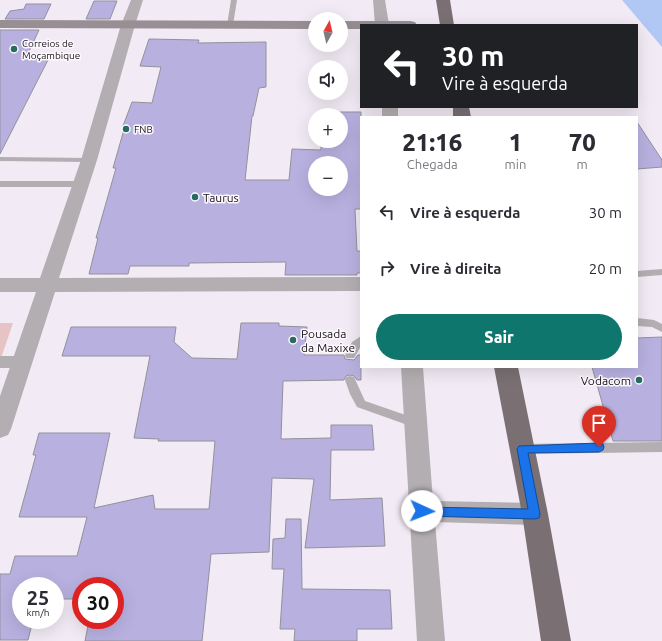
<!DOCTYPE html>
<html lang="pt">
<head>
<meta charset="utf-8">
<style>
	:root { --surface:#fff; --page:#f7f7f7; --text:#2b2b33; --muted:#7c7c81; --accent:#0f766e }
	body { margin:0; font-family:Ubuntu,sans-serif; background:var(--page); color:var(--text); height:100vh; display:flex; flex-direction:column; font-size:15px; white-space:nowrap }
	* { box-sizing:border-box; margin:0 }
	p { font-size:13px; color:var(--muted) }
	.icon { flex:none; width:22px; height:22px; fill:none; stroke:currentColor; stroke-width:2; stroke-linecap:round; stroke-linejoin:round }
	.map { position:relative; flex:1; overflow:hidden }
	.details { position:absolute; left:360px; top:116px; width:278px; height:252px; display:flex; flex-direction:column; background:var(--surface); border-radius:0px; box-shadow:0 4px 16px #0002 }
	.details>* { flex:none }
	.banner { position:absolute; left:360px; top:24px; width:278px; height:84px; border-radius:0px; box-shadow:0 4px 16px #0002; background:#202124; color:#fff; overflow:hidden }
	.needle { width:26px; rotate:8deg }
	.buttons { position:absolute; left:308px; top:12px; display:grid; gap:8px }
	.buttons a { display:grid; place-items:center; width:40px; height:40px; border-radius:50%; background:var(--surface); box-shadow:0 4px 16px #0002; font-size:20px }
	.speed { position:absolute; left:12px; top:577px; display:flex; gap:8px; font-size:20px; font-weight:700; text-align:center }
	.speed>* { display:grid; place-content:center; width:52px; height:52px; border-radius:50%; background:var(--surface); box-shadow:0 4px 16px #0002; line-height:1 }
	.speed small { font-size:10px; font-weight:400 }
	.speed .limit { border:6px solid #d22; background:#fff; color:#111 }
	.pin { position:absolute; display:grid; place-items:center; width:34px; height:34px; color:#fff; margin:-41px -17px; border-radius:50% 50% 50% 0; rotate:-45deg; box-shadow:0 0 4px #0007 }
	.pin .icon { rotate:45deg }
	.me { position:absolute; width:44px; margin:-22px; rotate:92deg; stroke-linejoin:round; filter:drop-shadow(0 0 3px #0008) }
	.turn { display:flex; align-items:center; gap:14px; height:84px; padding:0 16px; font-size:18px }
	.turn .icon { width:52px; height:52px; stroke-width:2.5 }
	.turn b { display:block; font-size:28px; line-height:34px }
	.eta { display:flex; justify-content:space-evenly; align-items:center; height:68px; text-align:center }
	.eta b { font-size:24px; font-weight:800; line-height:28px }
	.button { display:flex; gap:8px; margin-top:auto; padding:8px 16px }
	.button a { flex:1; height:46px; border-radius:24px; background:var(--accent); color:#fff; font-size:16px; font-weight:800; line-height:46px; text-align:center }
	ul { padding:0; list-style:none }
	li { display:flex; align-items:center; gap:12px; height:56px; padding:0 16px }
	li div { flex:1 }
	li b { display:block; font-size:15px }
	li em { font-style:normal }
	.map>svg:first-child { display:block }
</style>
</head>
<body>
<div class="map">
<svg width="662" height="641" viewBox="0 0 662 641">
	<rect width="100%" height="100%" fill="#f2eaf4"/>
	<path fill="#e6c3c4" d="M0 323H13L0 361Z"/>
	<path fill="#b1c8f4" d="M622 0H662V47Z"/>
	<path fill="#b8b1e0" stroke="#92919b" fill-rule="evenodd" d="M94 1H117L110 19H86Z
		M26 4H51L44 19H5L10 11 24 9Z
		M0 30H39L26 58 48 60 0 154Z
		M149 39 199 40 198 43 266 42V87L259 88 253 116H252L245 180H289L292 149 321 150V141H341V115H321V112H361V209H355L357 251H361V273H357V275H285L286 262 189 263V266H130L128 274H89L98 238H96L116 168H113L125 126H123L132 102 152 103 161 67 140 66ZM315 163H341V189H315Z
		M637 122 662 160V167L637 169Z
		M241 323H279V326L307 327 304 355H344L345 359 354 360 358 355H361V380H357L354 376 350 375 346 376 344 380 283 381 281 439 331 438V425H372L374 450H331L330 500 382 498 385 546 305 548 314 479 272 478 269 552 211 554 202 641H85L89 620H115V586H81V599H55V586H21V620H33L28 640H0V574H10L15 556H77L87 517H19L36 455H33L39 433H110L94 508 153 495 155 509H209L215 441H158L159 439 134 438 150 356H62L71 327H176L174 342 192 358 237 359Z
		M662 337V441H613L592 367H637V338Z
		M286 519H301L302 589 390 590 392 629H357V641H294L295 629H280L284 569H272L273 539 285 538Z"/>
	<g fill="none" stroke-linecap="round" stroke-linejoin="round">
		<path fill="#b3aeb1" fill-rule="evenodd" d="M231 0H237L233 25 230 27 227 25Z
			M0 157 89 158 93 160 89 162 0 161Z
			M0 181H80L84 184 80 187H0Z
			M662 269V275L637 277V271Z
			M637 318 654 320 662 324V332L652 327 637 326Z
			M361 336V346L354 358H346L345 355 352 342Z
			M350 376 354 377 365 401 420 420 422 423 420 426 416 428 357 407 350 394 345 380 346 377Z
			M662 442V452L522 454 518 452 516 449 518 446 522 444Z"/>
		<path fill="#b3aeb1" fill-rule="evenodd" d="M0 356H23L29 358 31 362 29 366 23 368H0Z"/>
		<path fill="#b3aeb1" fill-rule="evenodd" d="M131 0H143L135 25 97 160 59 278 361 277V291L55 292 11 429 8 435 0 438V396L36 292H0V278H40L81 160 121 25Z
			M373 0H385L389 25H375Z
			M382 107H398V117H382Z
			M401 367H423L433 501 535 503 544 506 547 514 544 522 535 525 435 522 445 641H417Z"/>
		<path fill="#978f93" fill-rule="evenodd" d="M0 20 315 21V29L0 28Z
			M341 21H410L415 22 417 25H361V29H341Z"/>
		<path fill="#7a7074" fill-rule="evenodd" d="M436 0H450L454 25H440Z
			M453 107H469L471 117H453Z
			M494 367H518L548 514 571 641H541L522 514Z"/>
	</g>
	<path fill="#1a73e8" stroke="#114b97" d="M599 443 603 444 604 447 603 450 599 452 528 453 540 514 539 518 535 519 422 516 418 515 417 511 418 508 422 507 528 509 517 449 519 446Z"/>
	<g fill="#276c60" stroke="#fef9ff" stroke-width="1.5">
		<circle cx="14" cy="49" r="4"/>
		<circle cx="126" cy="129" r="4"/>
		<circle cx="195" cy="197" r="4"/>
		<circle cx="293" cy="340" r="4"/>
		<circle cx="639" cy="380" r="4"/>
	</g>
	<g text-anchor="middle" dominant-baseline="central" stroke-width="3" stroke-linejoin="round" paint-order="stroke">
		<g font-size="10" fill="#171417" stroke="#fef9ff" text-anchor="start">
			<text x="22" y="43">Correios de<tspan x="22" dy="12">Moçambique</tspan></text>
			<text x="134" y="129">FNB</text>
		</g>
		<g font-size="12" fill="#171417" stroke="#fef9ff" text-anchor="start">
			<text x="203" y="197">Taurus</text>
			<text x="301" y="333">Pousada<tspan x="301" dy="14">da Maxixe</tspan></text>
			<text x="631" y="380" text-anchor="end">Vodacom</text>
		</g>
	</g>
</svg>
<div class="buttons">
<a><svg class="needle" viewBox="-14 -14 28 28"><path d="M0-13l5 13h-10z" fill="#e53935"/><path d="M0 13l5-13h-10z" fill="#7c7c81"/></svg></a>
<a><svg class="icon" aria-label="sound" viewBox="0 0 24 24"><path d="M4 9h4l5-4v14l-5-4H4zM17 9q2 3 0 6"/></svg></a>
<a>+</a>
<a>−</a>
</div>
<div class="speed"><div>25<small>km/h</small></div><div class="limit">30</div></div>
<div class="pin" style="left:599px;top:447px;background:#d93025"><svg class="icon" aria-label="arrive" viewBox="0 0 24 24"><path d="M6 21V4h12l-3 4 3 4H6"/></svg></div>
<svg class="me" style="left:422px;top:511px" viewBox="-20 -20 40 40"><circle r="19" fill="#fff"/><path d="M0-13L10 11 0 6-10 11z" fill="#1a73e8"/></svg>
<div class="banner">
<div class="turn"><svg class="icon" aria-label="left" viewBox="0 0 24 24"><path d="M17 20v-9H6M10 6l-5 5 5 5"/></svg><div><b>30 m</b>Vire à esquerda</div></div>
</div>
<section class="details">
<div class="eta">
<div><b>21:16</b><p>Chegada</p></div>
<div><b>1</b><p>min</p></div>
<div><b>70</b><p>m</p></div>
</div>
<ul>
<li><svg class="icon" aria-label="left" viewBox="0 0 24 24"><path d="M17 20v-9H6M10 6l-5 5 5 5"/></svg><div><b>Vire à esquerda</b></div><em>30 m</em></li>
<li><svg class="icon" aria-label="right" viewBox="0 0 24 24"><path d="M7 20v-9h11M14 6l5 5-5 5"/></svg><div><b>Vire à direita</b></div><em>20 m</em></li>
</ul>
<div class="button"><a>Sair</a></div>
</section>
</div>
</body>
</html>
